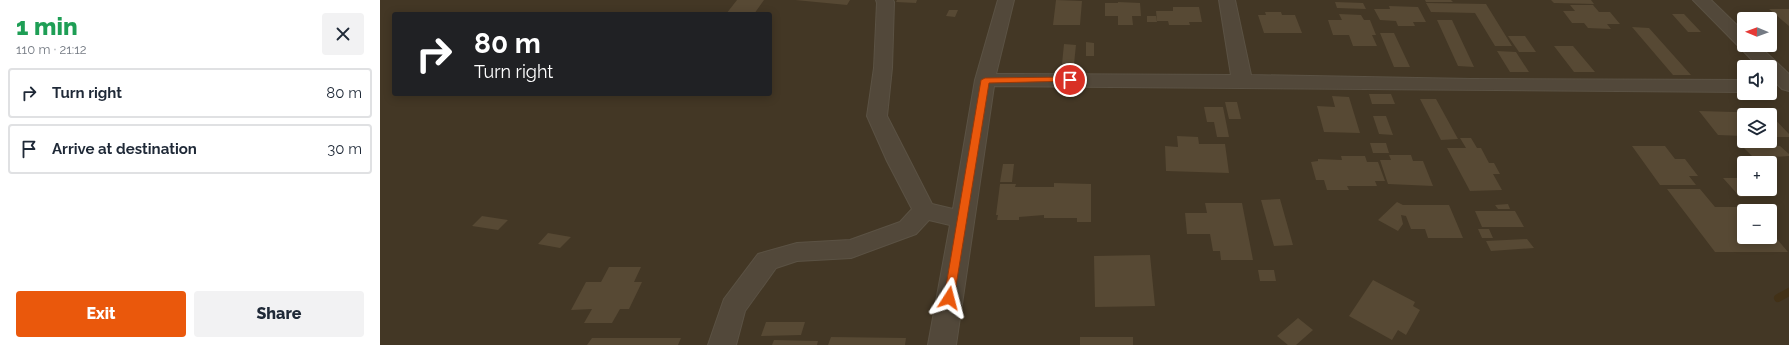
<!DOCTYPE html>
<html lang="en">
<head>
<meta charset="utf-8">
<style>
	:root { --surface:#fff; --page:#f2f2f3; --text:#1f2937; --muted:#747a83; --line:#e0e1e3; --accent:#ea580c }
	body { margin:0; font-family:Raleway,sans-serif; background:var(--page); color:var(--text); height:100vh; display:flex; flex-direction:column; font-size:15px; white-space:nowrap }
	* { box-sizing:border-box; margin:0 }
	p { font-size:13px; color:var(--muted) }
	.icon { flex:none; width:22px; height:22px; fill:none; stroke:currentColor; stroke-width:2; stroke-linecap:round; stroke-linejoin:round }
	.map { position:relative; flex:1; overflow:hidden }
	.sheet { display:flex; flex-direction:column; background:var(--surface); width:380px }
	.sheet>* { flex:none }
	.top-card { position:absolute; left:12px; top:12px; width:380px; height:84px; border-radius:4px; box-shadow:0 2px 10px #0003; background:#202124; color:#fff; overflow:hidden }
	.needle { width:26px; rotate:271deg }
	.fabs { position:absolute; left:1357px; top:12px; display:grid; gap:8px }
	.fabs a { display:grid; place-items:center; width:40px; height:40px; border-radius:4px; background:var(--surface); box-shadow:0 2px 10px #0003; font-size:20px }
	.pin { position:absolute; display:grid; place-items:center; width:34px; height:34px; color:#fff; margin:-17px; border:2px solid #fff; border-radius:50%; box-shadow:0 1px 4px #0007 }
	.me { position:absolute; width:44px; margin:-22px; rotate:9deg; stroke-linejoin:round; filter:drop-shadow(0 0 3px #0008) }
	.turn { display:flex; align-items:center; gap:14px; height:84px; padding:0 16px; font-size:18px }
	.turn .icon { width:52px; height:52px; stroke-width:2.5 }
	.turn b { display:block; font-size:28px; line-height:34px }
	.round { display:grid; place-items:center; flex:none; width:42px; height:42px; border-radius:4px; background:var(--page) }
	.overview { display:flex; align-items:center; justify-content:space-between; height:68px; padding:0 16px }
	h1 { font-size:24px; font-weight:800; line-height:30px; color:#1e9e55 }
	.action { display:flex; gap:8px; margin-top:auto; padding:8px 16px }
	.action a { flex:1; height:46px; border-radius:4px; background:var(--accent); color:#fff; font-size:16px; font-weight:800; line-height:46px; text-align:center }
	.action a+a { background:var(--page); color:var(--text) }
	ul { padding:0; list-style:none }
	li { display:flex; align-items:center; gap:12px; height:50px; margin:0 8px 6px; padding:0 8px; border:2px solid var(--line); border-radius:4px }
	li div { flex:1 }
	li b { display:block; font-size:15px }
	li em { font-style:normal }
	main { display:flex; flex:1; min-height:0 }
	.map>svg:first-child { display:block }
</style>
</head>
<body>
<main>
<section class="sheet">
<div class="overview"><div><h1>1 min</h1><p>110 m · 21:12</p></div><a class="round"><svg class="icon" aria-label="close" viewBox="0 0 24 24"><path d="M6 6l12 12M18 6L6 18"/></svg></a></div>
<ul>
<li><svg class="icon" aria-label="right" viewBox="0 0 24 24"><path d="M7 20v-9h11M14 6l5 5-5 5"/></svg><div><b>Turn right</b></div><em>80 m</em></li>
<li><svg class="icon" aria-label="arrive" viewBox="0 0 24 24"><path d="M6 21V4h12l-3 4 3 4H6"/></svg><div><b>Arrive at destination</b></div><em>30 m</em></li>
</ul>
<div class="action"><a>Exit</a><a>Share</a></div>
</section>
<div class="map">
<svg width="1409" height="345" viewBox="0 0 1409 345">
	<rect width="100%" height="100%" fill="#433725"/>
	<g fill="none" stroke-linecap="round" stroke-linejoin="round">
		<path stroke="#423117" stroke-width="8" d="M1398 298 1409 292"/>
	</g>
	<path fill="#574934" d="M357 0H384L374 14H346Z
		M415 0H470L467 5Z
		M517 0H537L536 3 516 2Z
		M676 0 702 1 700 25H673Z
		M1045 0H1071L1073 2H1046Z
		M1171 0H1211L1214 4 1174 3Z
		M738 2 760 3 761 16H752L753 25H738V16H725V3H738Z
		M955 2 983 3 986 9 957 8Z
		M1046 3 1106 4 1132 46H1115L1095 13 1051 12Z
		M1190 5H1213L1219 12H1230L1240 24H1227L1231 29 1208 28 1204 23H1192L1183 11H1195Z
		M1009 6 1038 7 1046 22H1033L1035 26H1018L1016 21 1000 20 994 9H1010Z
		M793 7H819L822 22H809L810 25H789L788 21H777L776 11H793Z
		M1389 9H1409V26Z
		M569 10H578L575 17 566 16Z
		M885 12H901L902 15H915L922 33H884L878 15H886Z
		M959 14 981 15 984 20H990L996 35H992L997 46H973L969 35H953L948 20H962Z
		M1292 14H1304L1321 32H1308Z
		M767 16H776L777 22H767Z
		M1057 20H1072L1094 67 1078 66Z
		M1252 27 1269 28 1311 75H1293Z
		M1000 33H1014L1030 67H1014Z
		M1128 36H1145L1156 52H1139Z
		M706 42 714 43V56H706Z
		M684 44 696 45 694 64H682Z
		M1174 46H1193L1215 72H1194Z
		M1117 51 1136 52 1149 72H1130Z
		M989 94H1011L1015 104H992Z
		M952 96 969 97 980 133 944 132 937 106 955 107Z
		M1040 99H1056L1078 139 1061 140Z
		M845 102H857L861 119H849Z
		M824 107H843L849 137H837L834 122H827Z
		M1319 111 1389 113 1409 134V137H1390V115H1364V136L1338 135Z
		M993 116H1006L1013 135 999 134Z
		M797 136 818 137 819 144H845L849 173 786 171 785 146 798 147Z
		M1080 138H1091L1097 148H1101L1109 163H1114L1120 174H1113L1122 190 1090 191 1067 148H1086Z
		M990 143H1006L1009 153H993Z
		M1252 146H1285L1295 159H1305L1318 176H1309L1316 185H1280Z
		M1400 146 1409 154V156L1374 158 1364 148Z
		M1009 155H1031L1033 161H1043L1053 186 1008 184 1000 160H1011Z
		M961 156H985L987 162H998L1005 181H995L997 186H967L969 190H947L944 180H936L931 162 938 161V159L962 160Z
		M623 164H634L632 182H620Z
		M1343 178H1364V189H1382L1389 196 1360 197Z
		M674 183 711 184V222H697V218H664V215L639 217V220H617L618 215H616L620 184H636L635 187H674Z
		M1287 189H1320L1335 207H1369L1373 211H1364V237H1390V231L1408 252H1335Z
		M900 199 913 245 894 246 881 200Z
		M1017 202 1023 205H1069L1083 238H1048L1045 229H1031L1026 216 1021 215 1023 224 1018 231 998 220Z
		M825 203H862L873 260H841L840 251H833L830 234H807L805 213H827Z
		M1128 204 1130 209H1118L1115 205Z
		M1095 211H1135L1144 227H1102Z
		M102 216 128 220 118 230 92 226Z
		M1098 229H1109L1113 238H1102Z
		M168 233 191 237 180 248 158 244Z
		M1147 239 1154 248 1111 251 1106 241Z
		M770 255 775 306 715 307 714 256Z
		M229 267H261L254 282H262L249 309H240L232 323H204L212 309 191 310 206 282H221Z
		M878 270H894L896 281H880Z
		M993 280 1035 302 1033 306 1040 310 1026 335 1018 330 1012 340 969 316Z
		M918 318 933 330 916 345H908L897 336Z
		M386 322H425L421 335 381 336Z
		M451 337 526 338 525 345H448Z
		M700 337H753V345H700Z
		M212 338H301L298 345H207Z
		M394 340 438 341 437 345H392Z"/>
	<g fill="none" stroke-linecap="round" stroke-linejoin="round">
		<defs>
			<path id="minor" d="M496 0H513L514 2 512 68 507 116 552 204 573 209 595 80 618 0H634L616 74 851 75 839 0H855L871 75 1091 79 1364 80V92L614 86 576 345H548L570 225 549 220 536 234 471 258 417 261 396 268 365 311 356 345H328L344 299 378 254 417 243 470 240 520 222 532 209 507 161 487 116 494 68 497 3Z
				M1313 0H1331L1364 32V45H1378L1409 74V91L1402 89 1390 77V67H1379Z"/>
		</defs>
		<use href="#minor" stroke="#5b5244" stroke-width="2"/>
		<use href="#minor" fill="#52483a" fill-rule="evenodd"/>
	</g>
	<path fill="#ea580c" stroke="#983908" d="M690 77 693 78V81L609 83 574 298 573 301 569 303 565 301 564 298 601 80 605 78Z"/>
</svg>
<div class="fabs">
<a><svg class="needle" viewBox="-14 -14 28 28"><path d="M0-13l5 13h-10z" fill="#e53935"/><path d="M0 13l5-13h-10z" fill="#747a83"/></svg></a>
<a><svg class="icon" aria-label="sound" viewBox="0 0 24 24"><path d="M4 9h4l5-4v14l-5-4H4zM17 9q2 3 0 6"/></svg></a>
<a><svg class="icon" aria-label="layers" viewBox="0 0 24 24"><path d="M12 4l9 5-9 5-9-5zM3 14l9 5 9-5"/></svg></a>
<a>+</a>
<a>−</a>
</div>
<div class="pin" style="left:690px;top:80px;background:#d93025"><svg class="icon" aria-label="arrive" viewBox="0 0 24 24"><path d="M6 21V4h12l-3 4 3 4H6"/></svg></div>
<svg class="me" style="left:569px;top:298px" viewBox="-20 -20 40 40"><path d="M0-17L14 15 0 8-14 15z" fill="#ea580c" stroke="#fff" stroke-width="4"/></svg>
<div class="top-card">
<div class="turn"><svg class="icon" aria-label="right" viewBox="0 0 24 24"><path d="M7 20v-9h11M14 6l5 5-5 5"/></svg><div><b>80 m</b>Turn right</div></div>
</div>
</div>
</main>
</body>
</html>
